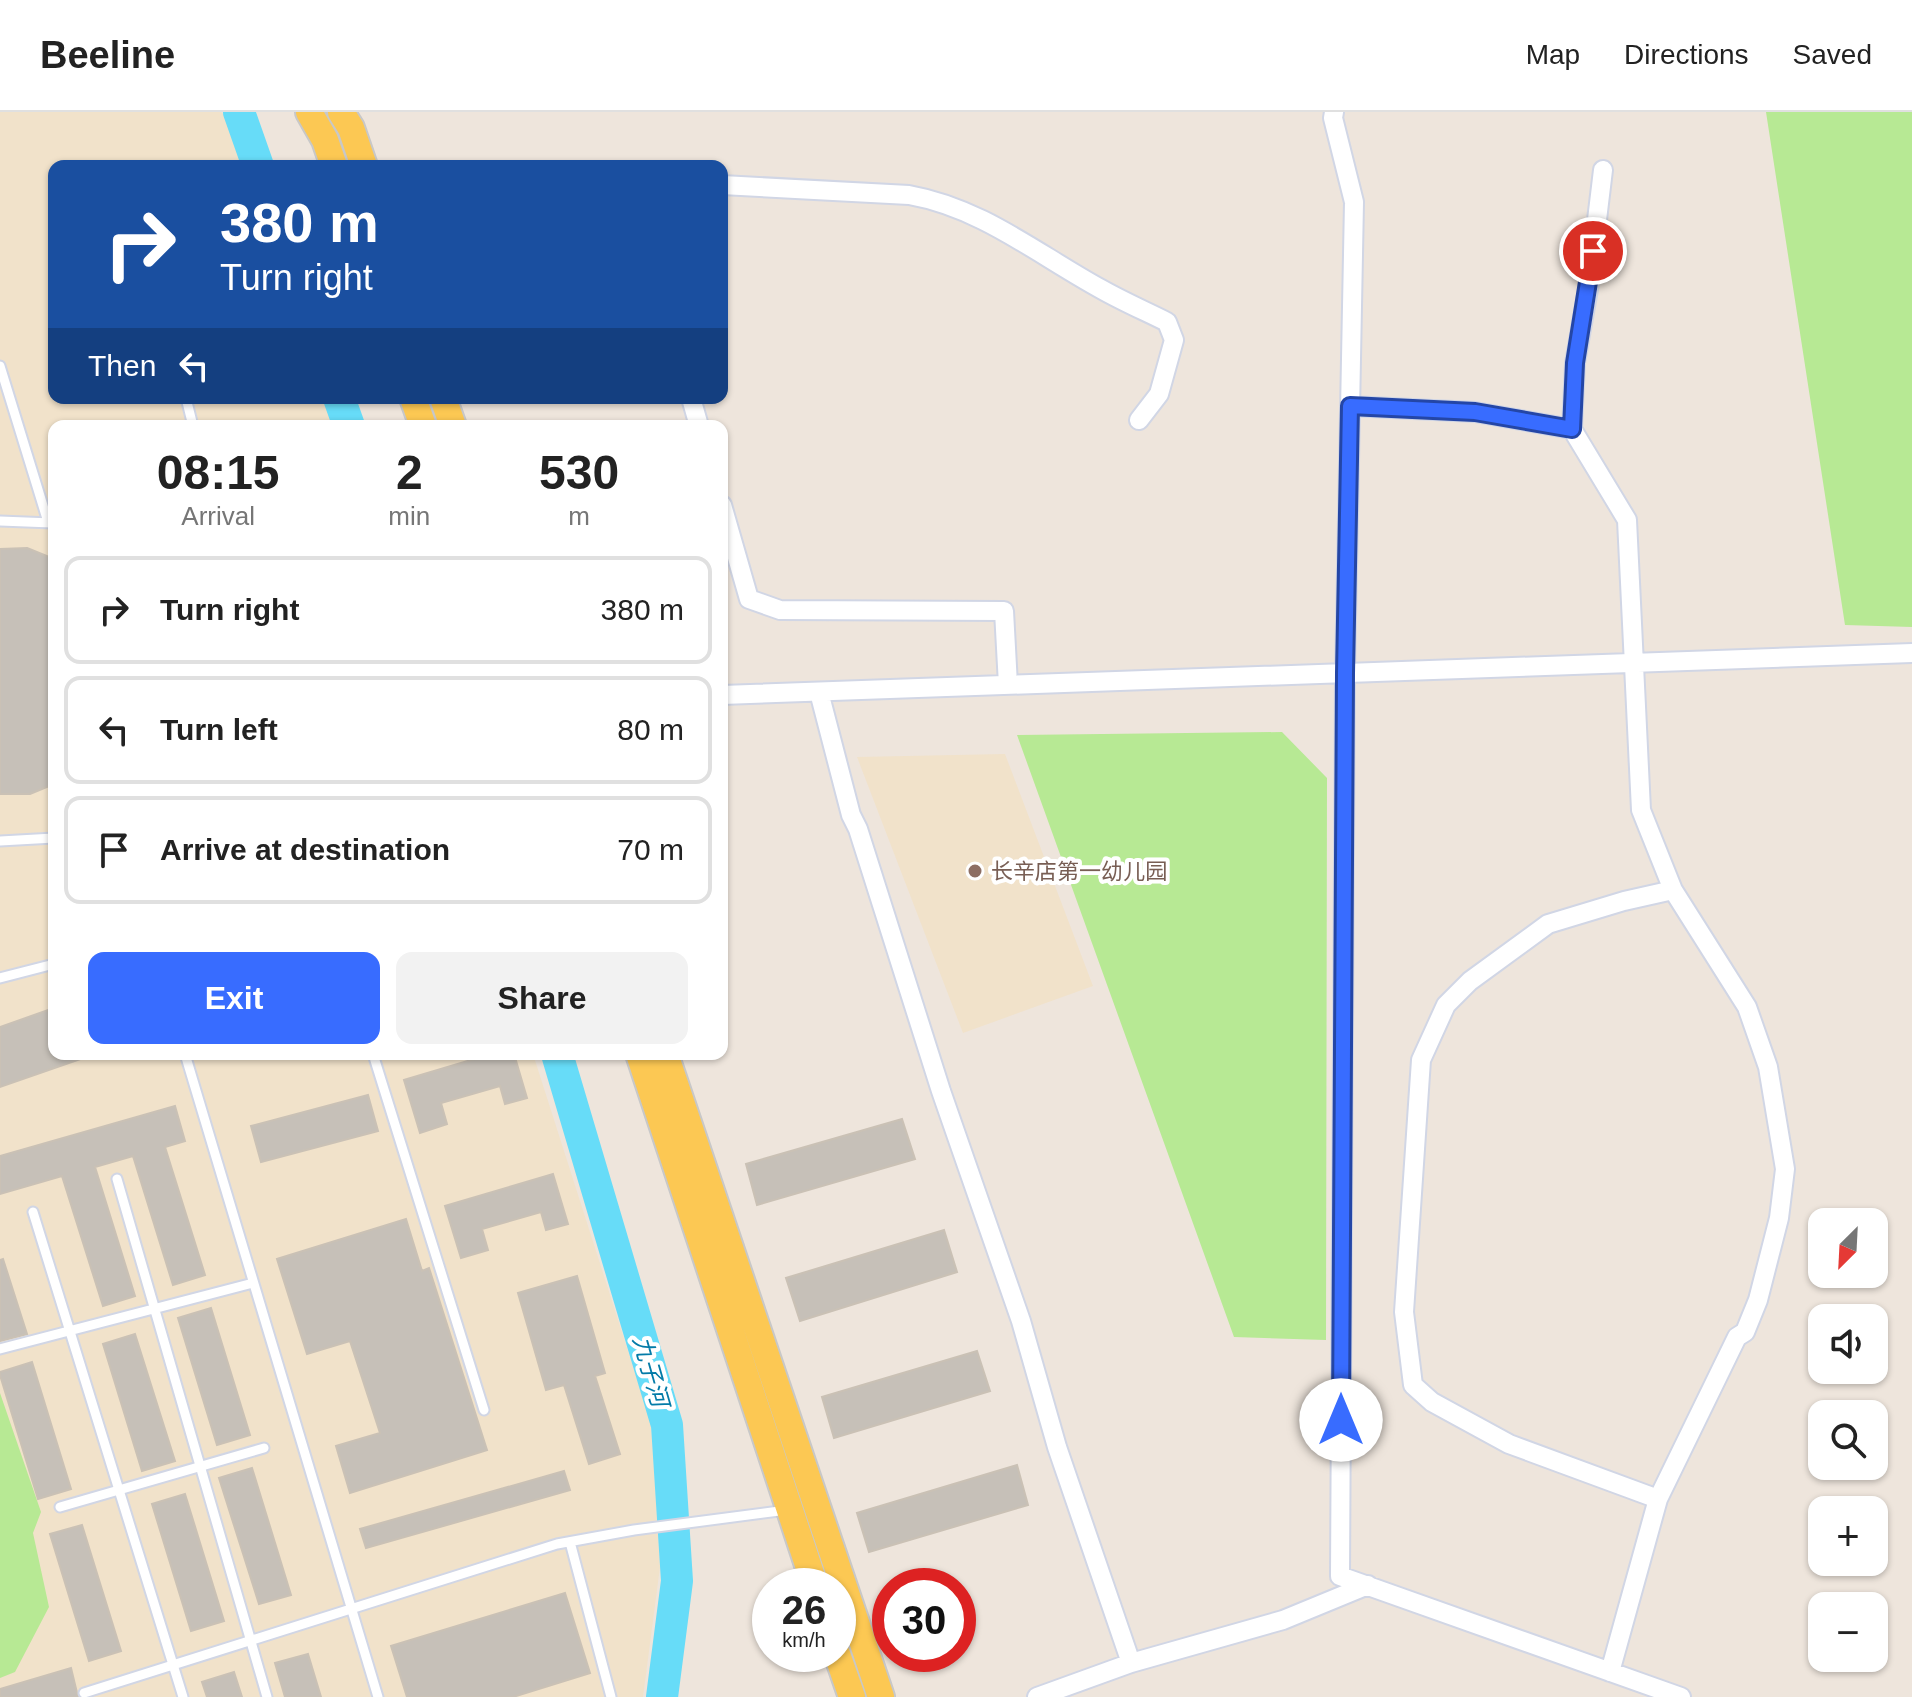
<!DOCTYPE html>
<html lang="en">
<head>
<meta charset="utf-8">
<style>
	:root { --surface:#fff; --page:#f2f2f2; --text:#222; --muted:#767676; --line:#e0e0e0; --accent:#386cff }
	body { margin:0; font-family:Helvetica,"Noto Sans SC",sans-serif; background:var(--page); color:var(--text); height:100vh; display:flex; flex-direction:column; font-size:30px; white-space:nowrap }
	* { box-sizing:border-box; margin:0 }
	p { font-size:26px; color:var(--muted) }
	.icon { flex:none; width:44px; height:44px; fill:none; stroke:currentColor; stroke-width:2; stroke-linecap:round; stroke-linejoin:round }
	.map { position:relative; flex:1; overflow:hidden }
	.drawer { position:absolute; left:48px; top:308px; width:680px; height:640px; display:flex; flex-direction:column; background:var(--surface); border-radius:16px; box-shadow:0 2px 6px #0004 }
	.drawer>* { flex:none }
	.banner { position:absolute; left:48px; top:48px; width:680px; height:244px; border-radius:16px; box-shadow:0 2px 6px #0004; background:#1a4fa0; color:#fff; overflow:hidden }
	.needle { width:52px; rotate:204deg }
	.buttons { position:absolute; left:1808px; top:1096px; display:grid; gap:16px }
	.buttons a { display:grid; place-items:center; width:80px; height:80px; border-radius:16px; background:var(--surface); box-shadow:0 2px 6px #0004; font-size:40px }
	.speed { position:absolute; left:752px; top:1456px; display:flex; gap:16px; font-size:40px; font-weight:700; text-align:center }
	.speed>* { display:grid; place-content:center; width:104px; height:104px; border-radius:50%; background:var(--surface); box-shadow:0 2px 6px #0004; line-height:1 }
	.speed small { font-size:20px; font-weight:400 }
	.speed .limit { border:12px solid #d22; background:#fff; color:#111 }
	.pin { position:absolute; display:grid; place-items:center; width:68px; height:68px; color:#fff; margin:-34px; border:4px solid #fff; border-radius:50%; box-shadow:0 2px 8px #0007 }
	.me { position:absolute; width:88px; margin:-44px; rotate:0deg; stroke-linejoin:round; filter:drop-shadow(0 0 6px #0008) }
	.turn { display:flex; align-items:center; gap:28px; height:168px; padding:0 40px; font-size:36px }
	.turn .icon { width:104px; height:104px; stroke-width:2.5 }
	.turn b { display:block; font-size:56px; line-height:68px }
	.then { display:flex; align-items:center; height:76px; padding:0 40px; background:#0003; gap:16px; font-size:30px }
	.eta { display:flex; justify-content:space-evenly; align-items:center; height:136px; text-align:center }
	.eta b { font-size:48px; font-weight:800; line-height:56px }
	.action { display:flex; gap:16px; margin-top:auto; padding:16px 40px }
	.action a { flex:1; height:92px; border-radius:16px; background:var(--accent); color:#fff; font-size:32px; font-weight:800; line-height:92px; text-align:center }
	.action a+a { background:var(--page); color:var(--text) }
	ul { padding:0; list-style:none }
	li { display:flex; align-items:center; gap:24px; height:108px; margin:0 16px 12px; padding:0 24px; border:4px solid var(--line); border-radius:16px }
	li div { flex:1 }
	li b { display:block; font-size:30px }
	li em { font-style:normal }
	header { display:flex; align-items:center; gap:48px; box-sizing:border-box; height:112px; padding:0 40px; background:var(--surface); border-bottom:2px solid var(--line) }
	header strong { font-size:38px }
	nav { display:flex; gap:44px; margin-inline-start:auto; font-size:28px }
	.map>svg:first-child { display:block }
</style>
</head>
<body>
<header>
<strong>Beeline</strong>
<nav><a>Map</a><a>Directions</a><a>Saved</a></nav>
</header>
<div class="map">
<svg width="1912" height="1585" viewBox="0 0 1912 1585">
	<rect width="100%" height="100%" fill="#eee5dc"/>
	<path fill="#f1e2ca" d="M0 0H221L237 15 249 54H54V286H324L333 314H54V942H533L651 1311 660 1455 643 1585H0Z
		M1005 642 1093 874 963 921 857 645Z"/>
	<path fill="#b7e994" d="M1766 0H1912V515L1845 513Z
		M1282 620 1327 666 1326 1228 1234 1225 1017 623Z
		M0 1281 41 1400 33 1421 49 1495 15 1560 0 1566Z"/>
	<g fill="none" stroke-linecap="round" stroke-linejoin="round">
		<path stroke="#67dcf8" stroke-width="32" d="M239 0 258 54
			M339 286 349 314
			M557 942 667 1313 677 1469 662 1585"/>
	</g>
	<path fill="#c6c0b8" stroke="#cac1b5" stroke-width="2" d="M27 436 54 447V672L30 682H0V437Z
		M54 896V942L89 944 0 975V915Z
		M491 942H514L527 986 505 992 500 974 441 991 447 1012 420 1021 404 968Z
		M368 983 378 1019 261 1050 251 1014Z
		M175 994 185 1029 165 1035 205 1163 173 1173 133 1044 95 1055 135 1184 103 1194 62 1064 0 1082V1044Z
		M902 1007 915 1047 757 1093 746 1052Z
		M553 1062 568 1112 546 1118 541 1100 482 1117 488 1138 461 1146 445 1094Z
		M406 1107 422 1159 429 1156 487 1338 350 1381 336 1334 380 1321 350 1229 307 1242 277 1147Z
		M944 1118 957 1160 800 1209 786 1166Z
		M3 1147 27 1222 0 1229V1148Z
		M577 1164 605 1261 595 1264 620 1342 589 1352 564 1273 546 1278 518 1181Z
		M211 1196 250 1323 217 1333 178 1206Z
		M135 1222 175 1349 142 1359 103 1232Z
		M977 1239 990 1279 834 1326 822 1285Z
		M32 1250 71 1377 38 1387 0 1263V1260Z
		M1017 1353 1028 1393 869 1440 857 1401Z
		M252 1356 291 1483 259 1492 219 1366Z
		M564 1359 570 1378 366 1436 360 1417Z
		M185 1382 224 1509 191 1519 152 1392Z
		M82 1413 121 1539 89 1549 50 1422Z
		M565 1481 590 1561 513 1585H407L391 1534Z
		M308 1542 321 1585H285L275 1551Z
		M71 1556 78 1585H0V1577Z
		M234 1560 242 1585H207L202 1570Z"/>
	<g fill="none" stroke-linecap="round" stroke-linejoin="round">
		<defs>
			<path id="service" d="M0 254 48 410
				M186 286 193 314
				M0 409 52 411
				M0 729 54 726
				M0 866 54 852
				M185 942 378 1585
				M373 942 484 1298
				M117 1067 267 1585
				M33 1100 183 1585
				M0 1237 253 1171
				M60 1395 264 1336
				M570 1430 611 1585
				M84 1581 557 1432 634 1418 787 1398"/>
			<path id="minor" d="M1334 0 1333 6 1354 90 1345 561 1340 1464 1681 1585
				M1603 58 1590 166 1575 251 1572 317 1627 408 1641 698 1673 778 1747 895 1768 955 1785 1057 1779 1106 1758 1188 1745 1220 1737 1225 1658 1387 1610 1560
				M722 73 909 83C982 96 1037 142 1101 177 1122 189 1145 199 1167 210L1174 228 1159 282 1139 308
				M691 286 699 314
				M1350 294 1475 300 1572 317
				M722 393 749 487 780 498 1004 499 1008 573
				M819 580 851 703 858 717 941 979 1021 1209 1057 1335 1131 1551
				M722 583 1912 541
				M1658 1387 1509 1332 1432 1290 1413 1273 1404 1200 1421 948 1446 893 1470 869 1548 812 1624 789 1673 778
				M1037 1585 1131 1551 1283 1508 1368 1473"/>
			<path id="primary" d="M309 0 325 28 334 54
				M341 0 351 16 364 54
				M413 286 423 314
				M443 286 453 314
				M639 942 815 1474
				M665 942 881 1585
				M837 1542 852 1585"/>
		</defs>
		<use href="#service" stroke="#d1d6e5" stroke-width="13"/>
		<use href="#minor" stroke="#d1d6e5" stroke-width="22"/>
		<use href="#primary" stroke="#c8c8c8" stroke-width="30"/>
		<use href="#service" stroke="#fff" stroke-width="9"/>
		<use href="#minor" stroke="#fff" stroke-width="18"/>
		<use href="#primary" stroke="#fcc853" stroke-width="26"/>
	</g>
	<g fill="none" stroke-linecap="round" stroke-linejoin="round">
		<defs>
			<path id="route" d="M1341 1308 1345 561 1350 294 1475 300 1572 317 1575 251 1593 139"/>
		</defs>
		<use href="#route" stroke="#2446a6" stroke-width="20"/>
		<use href="#route" stroke="#386cff" stroke-width="14"/>
	</g>
	<circle fill="#8d6e63" stroke="#fff" stroke-width="3" cx="975" cy="759" r="8"/>
	<g text-anchor="middle" dominant-baseline="central" stroke-width="8" stroke-linejoin="round" paint-order="stroke">
		<g font-size="22" fill="#785e54" stroke="#fff" text-anchor="start">
			<text x="991" y="759">长辛店第一幼儿园</text>
		</g>
		<g font-size="24" font-style="italic" fill="#037ba8" stroke="#fff">
			<text transform="translate(651 1259) rotate(74)">九子河</text>
		</g>
	</g>
</svg>
<div class="buttons">
<a><svg class="needle" viewBox="-14 -14 28 28"><path d="M0-13l5 13h-10z" fill="#e53935"/><path d="M0 13l5-13h-10z" fill="#767676"/></svg></a>
<a><svg class="icon" aria-label="sound" viewBox="0 0 24 24"><path d="M4 9h4l5-4v14l-5-4H4zM17 9q2 3 0 6"/></svg></a>
<a><svg class="icon" aria-label="search" viewBox="0 0 24 24"><circle cx="10" cy="10" r="6"/><path d="M15 15l6 6"/></svg></a>
<a>+</a>
<a>−</a>
</div>
<div class="speed"><div>26<small>km/h</small></div><div class="limit">30</div></div>
<div class="pin" style="left:1593px;top:139px;background:#d93025"><svg class="icon" aria-label="arrive" viewBox="0 0 24 24"><path d="M6 21V4h12l-3 4 3 4H6"/></svg></div>
<svg class="me" style="left:1341px;top:1308px" viewBox="-20 -20 40 40"><circle r="19" fill="#fff"/><path d="M0-13L10 11 0 6-10 11z" fill="#386cff"/></svg>
<div class="banner">
<div class="turn"><svg class="icon" aria-label="right" viewBox="0 0 24 24"><path d="M7 20v-9h11M14 6l5 5-5 5"/></svg><div><b>380 m</b>Turn right</div></div>
<div class="then">Then<svg class="icon" aria-label="left" viewBox="0 0 24 24"><path d="M17 20v-9H6M10 6l-5 5 5 5"/></svg></div>
</div>
<section class="drawer">
<div class="eta">
<div><b>08:15</b><p>Arrival</p></div>
<div><b>2</b><p>min</p></div>
<div><b>530</b><p>m</p></div>
</div>
<ul>
<li><svg class="icon" aria-label="right" viewBox="0 0 24 24"><path d="M7 20v-9h11M14 6l5 5-5 5"/></svg><div><b>Turn right</b></div><em>380 m</em></li>
<li><svg class="icon" aria-label="left" viewBox="0 0 24 24"><path d="M17 20v-9H6M10 6l-5 5 5 5"/></svg><div><b>Turn left</b></div><em>80 m</em></li>
<li><svg class="icon" aria-label="arrive" viewBox="0 0 24 24"><path d="M6 21V4h12l-3 4 3 4H6"/></svg><div><b>Arrive at destination</b></div><em>70 m</em></li>
</ul>
<div class="action"><a>Exit</a><a>Share</a></div>
</section>
</div>
</body>
</html>
